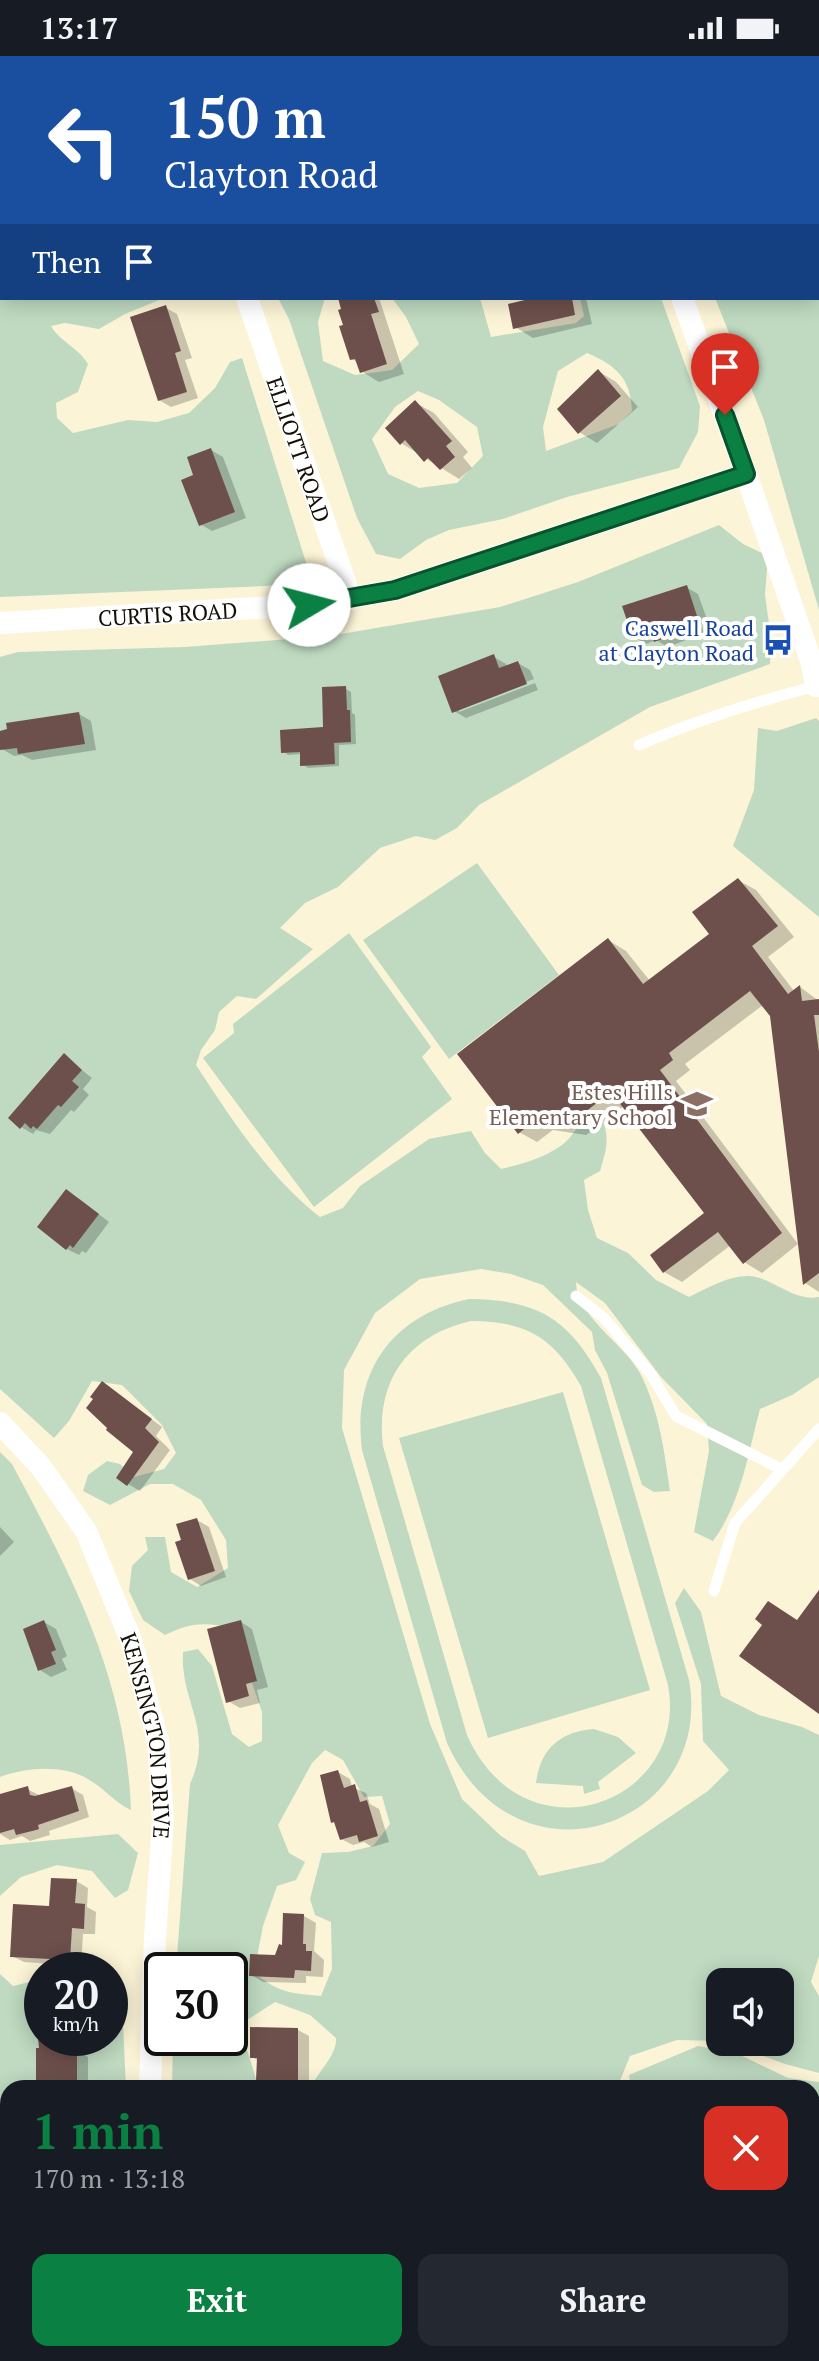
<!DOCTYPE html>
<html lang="en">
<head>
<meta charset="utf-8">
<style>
	:root { --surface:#171b24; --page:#242831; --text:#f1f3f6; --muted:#9ea1a6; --accent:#0b8043 }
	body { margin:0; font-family:"PT Serif",serif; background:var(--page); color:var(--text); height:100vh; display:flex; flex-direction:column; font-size:30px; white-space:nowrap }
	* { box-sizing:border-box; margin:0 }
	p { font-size:26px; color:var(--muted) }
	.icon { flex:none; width:44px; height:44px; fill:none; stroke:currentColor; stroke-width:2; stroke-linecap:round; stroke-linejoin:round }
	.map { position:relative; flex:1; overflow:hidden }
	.sheet { position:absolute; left:0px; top:2024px; width:820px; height:282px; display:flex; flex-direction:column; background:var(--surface); border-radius:24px 24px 0 0; box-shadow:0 4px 20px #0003 }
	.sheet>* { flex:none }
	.top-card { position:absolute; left:0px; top:0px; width:820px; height:244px; box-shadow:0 4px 20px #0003; background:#1a4fa0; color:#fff; overflow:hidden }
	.fabs { position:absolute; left:706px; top:1912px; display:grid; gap:16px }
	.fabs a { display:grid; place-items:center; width:88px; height:88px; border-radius:16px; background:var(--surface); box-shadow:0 4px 20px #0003; font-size:40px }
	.speed { position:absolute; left:24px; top:1896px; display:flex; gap:16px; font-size:40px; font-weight:700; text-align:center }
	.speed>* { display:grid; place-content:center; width:104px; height:104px; border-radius:50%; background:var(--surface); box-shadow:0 4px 20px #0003; line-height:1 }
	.speed small { font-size:20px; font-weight:400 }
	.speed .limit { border:4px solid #111; border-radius:12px; background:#fff; color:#111 }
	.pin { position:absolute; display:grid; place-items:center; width:68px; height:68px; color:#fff; margin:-82px -34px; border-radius:50% 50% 50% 0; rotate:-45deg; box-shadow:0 0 8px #0007 }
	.pin .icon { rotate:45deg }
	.me { position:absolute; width:88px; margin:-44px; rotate:82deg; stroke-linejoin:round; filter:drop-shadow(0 0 6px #0008) }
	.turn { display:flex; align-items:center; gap:28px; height:168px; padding:0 32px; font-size:36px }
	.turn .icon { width:104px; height:104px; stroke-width:2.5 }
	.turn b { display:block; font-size:56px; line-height:68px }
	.then { display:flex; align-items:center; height:76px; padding:0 32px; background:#0003; gap:16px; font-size:30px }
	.round { display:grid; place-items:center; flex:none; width:84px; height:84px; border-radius:16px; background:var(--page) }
	.overview { display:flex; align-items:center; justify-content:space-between; height:136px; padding:0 32px }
	h1 { font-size:48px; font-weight:700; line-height:60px; color:var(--accent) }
	.button { display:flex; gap:16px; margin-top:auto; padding:16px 32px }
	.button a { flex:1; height:92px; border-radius:16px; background:var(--accent); color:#fff; font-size:32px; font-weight:700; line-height:92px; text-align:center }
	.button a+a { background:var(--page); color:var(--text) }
	.status { display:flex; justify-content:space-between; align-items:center; height:56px; padding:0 40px; background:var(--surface); direction:ltr }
	.status svg { height:22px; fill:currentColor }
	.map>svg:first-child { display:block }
</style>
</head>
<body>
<div class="status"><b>13:17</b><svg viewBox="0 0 49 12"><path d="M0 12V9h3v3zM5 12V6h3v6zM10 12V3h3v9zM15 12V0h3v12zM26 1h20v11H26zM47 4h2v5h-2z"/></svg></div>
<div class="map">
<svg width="819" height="2305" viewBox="0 0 819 2305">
	<rect width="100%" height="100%" fill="#fcf4d6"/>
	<path fill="#bfdac1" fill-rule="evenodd" d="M0 0 126 2H2V242H164L125 258 99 273 65 267 51 270C60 286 78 291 88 308L78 336 56 347 57 362 73 377 128 364 157 366 189 357 215 332 230 306 242 302 308 513 307 519 296 525 266 530 0 541Z
		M180 0H569L570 2H181Z
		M819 101V554L764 364 715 242H818Z
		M278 242H325L318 266 323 305 355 319 392 314 419 288 406 261 392 242H480L491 281 576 267 584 260 580 242H661L700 350 698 376 679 412 567 441 503 463 449 474 426 484 400 503 376 498 357 462 289 263ZM587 297C616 309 631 323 632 355L619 368 546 395 543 371 558 315ZM418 335 439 344 477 371 483 400 457 427 419 432 388 418 372 383 395 351Z
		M719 469 743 488 768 500 765 539 771 582 770 608 650 651 479 749 457 772 435 784 416 780 380 792 338 831 305 847 280 872 313 893 256 943 237 940 219 956 215 974 201 994 196 1009C230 1061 270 1123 320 1161L343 1152 360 1130 429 1083 471 1075 485 1097 501 1113C522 1108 544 1102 562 1089 580 1075 573 1065 601 1058 610 1083 607 1091 600 1115L584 1124 588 1154 597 1182 628 1197 656 1224 689 1241C707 1232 728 1220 748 1220 771 1220 792 1246 819 1241V1321L792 1339 760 1353C748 1398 741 1447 713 1485L694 1476 709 1395 707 1368 661 1321 605 1247 576 1226C576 1261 627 1289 642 1321 660 1359 664 1394 670 1435L654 1436 642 1429 607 1317 595 1294 592 1276 543 1229 511 1218 481 1213 420 1223 375 1257 344 1314 342 1372 430 1668 462 1743 501 1780 525 1795 539 1820 603 1806 708 1735 729 1714 703 1685 701 1628 675 1547 684 1532 701 1556 721 1640 759 1659 802 1671 819 1679V1900L811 1926 819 1940V2017L785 2008 725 1986H780V1926H720V1985L677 1984 630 2000 617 2032H311C318 2015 337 2000 336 1982L310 1959 275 1946 244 1966C241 1990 255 2008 257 2032H172L173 1982H230V1914H176L190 1728C215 1673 180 1647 183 1596L198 1593 212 1610 232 1678 249 1691 262 1685V1656L233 1572C206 1566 190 1566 165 1579L143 1564 129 1535 132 1510 148 1494 145 1481H165L171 1516 197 1531 228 1512 226 1484 201 1444 173 1428H150L110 1449 83 1435 88 1419 107 1405 120 1408 134 1421 164 1413 176 1397 162 1369 122 1329 92 1325 69 1365 54 1382 0 1333V601L18 596 185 591 329 580 500 551 578 526ZM325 1694 343 1704 364 1741 382 1740 390 1768 373 1790 348 1796 322 1797 310 1843 315 1859 331 1866 332 1913 321 1940C290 1937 278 1937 254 1916L263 1870 277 1830 296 1824 305 1806 289 1797 278 1769 312 1707Z
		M816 662 819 665V861L733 790 754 734 758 672 777 675Z
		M477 807 559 919 449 1003 363 884Z
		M349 877 431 991 422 1001 452 1043 314 1151 203 1002 234 977 233 968Z
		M469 1243C538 1244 568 1262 601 1322L689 1624C715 1770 517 1841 447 1687L362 1394C352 1316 392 1259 469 1243ZM471 1265C527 1265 554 1282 581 1330L668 1629C690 1747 525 1809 467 1679L383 1390C375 1325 408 1279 471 1265Z
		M563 1336 650 1634 488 1682 399 1382Z
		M0 1396 12 1408C73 1522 126 1622 131 1754 115 1747 106 1734 91 1725 65 1708 28 1711 0 1721Z
		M594 1673 618 1681 636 1697 598 1726 600 1733 584 1738 583 1730 536 1727C540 1693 561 1675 594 1673Z
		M118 1778 138 1797 128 1834 115 1842 92 1815 57 1809 21 1821 0 1840V1789Z
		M113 1913 123 1967 126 2032H8V2263L0 2264V1918L13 1930 42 1923V1982H110V1914H102Z
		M698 1990 736 1997 788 2022 819 2026V2291L812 2292V2032H631L629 2019Z
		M186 2298H363L370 2305H186Z
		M444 2298H675L679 2305H449Z"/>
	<path fill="#0003" d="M48 0H92L93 2H49Z
		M285 0H336L337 2H286Z
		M796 0H819V53L818 2Z
		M340 242H379L404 318 379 326 361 315 359 307 352 303Z
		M535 242H586L592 268 533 282 515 271Z
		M166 252 177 258 192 302 185 304 198 342 171 351 159 344Z
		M598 315 616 326 638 351 597 387 579 376Z
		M416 347 434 357 468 396 463 401 472 412 459 423 401 387Z
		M211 394 223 401 246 462 212 475 200 468 196 420Z
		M686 531 698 538 708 566 701 569 704 577 668 591 656 584 646 588 634 581Z
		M494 601 506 608 507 611 518 607 530 614 534 623 459 652V656L535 627 538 634 466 662 454 655Z
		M346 633 351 636 352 657 355 659 356 688 339 689V710L308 712 302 708V698L288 699 283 695 325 673Z
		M79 658 91 665 96 694 32 704 22 699 14 700 2 693 0 677Z
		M738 824 756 834 794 881 768 901 794 935 800 931 819 945V1236L805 1227 771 960 763 949 685 1008 690 1014 676 1025 798 1188 762 1217 744 1206 731 1189 682 1226 664 1216 706 1157 624 1050 586 1079 553 1074 537 1086 519 1076 608 884 626 895 650 925 711 878Z
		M64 1000 92 1022 83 1033 89 1039 74 1056 71 1054 50 1078 36 1074 33 1078 21 1071Z
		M78 1142 109 1166 86 1197 82 1195 79 1199 67 1193Z
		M114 1335 162 1371 156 1380 170 1394 140 1435 128 1428 136 1396Z
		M197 1464 209 1471 226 1521 201 1530 190 1523 184 1485Z
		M0 1471 14 1486 0 1500Z
		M44 1566 56 1573 67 1600 62 1603 67 1614 51 1621 40 1614Z
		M241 1566 252 1573 268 1631 257 1634 260 1647 240 1652 228 1645Z
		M338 1716 350 1723 352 1731 366 1737 370 1748 379 1753 389 1786 372 1791 364 1786 353 1789 341 1783 337 1768 333 1766Z
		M71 1732 83 1739 89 1761 49 1775 50 1779 30 1785 22 1780 10 1784 0 1778V1748L27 1733 39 1739Z
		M76 1825 88 1832 87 1851 96 1856 95 1878H83L81 1910 24 1906 12 1900Z
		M304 1860 316 1867 314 1895 324 1904 323 1921 306 1920V1927L263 1926 251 1919 276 1901Z
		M298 1974 309 1980V2030L313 2032H273L258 2024 259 2005 252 2001Z
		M40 1978 42 1982H75L79 1985V1996L88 2001V2032H38Z"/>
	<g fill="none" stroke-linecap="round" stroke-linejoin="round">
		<path stroke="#9fd6f6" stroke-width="6" d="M724 2V0"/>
	</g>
	<path fill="#6d504b" d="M338 242H374L379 256 371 258 387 308 360 317 355 303 350 304 339 270 343 269 338 254 341 253Z
		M533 242H572L575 259 513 273 508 248Z
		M166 249 181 295 175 297 187 336 158 345 130 261Z
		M598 313 621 340 578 378 557 353Z
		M415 344 452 385 446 390 455 401 440 414 428 402 424 406 405 384 400 389 385 372Z
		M211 392 235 456 199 470 181 424 193 419 187 401Z
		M687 529 697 560 690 562 693 571 654 586 651 576 633 582 622 550Z
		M494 598 499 612 518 605 527 628 452 657 438 620Z
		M346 630 347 654H350L351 686 334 687 335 708 300 710V696L281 697 280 674 323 671 322 631Z
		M79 656 85 688 18 698 17 692 0 694V675L7 673 6 667Z
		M738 822 778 870 752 890 788 938 800 929 802 945 819 943V959H814L819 996V1217L803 1229 770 960 750 935 669 997 673 1004 660 1014 782 1177 743 1208 718 1176 663 1217 650 1199 704 1157 611 1036 567 1070 534 1065 518 1078 457 998 608 882 643 928 709 878 692 856Z
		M64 997 82 1014 72 1025 79 1031 61 1051 58 1049 37 1073 33 1070 31 1073 25 1067 20 1073 8 1062Z
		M66 1133 99 1158 73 1192 70 1189 66 1194 37 1171Z
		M102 1325 152 1363 145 1372 159 1386 127 1430 116 1422 133 1396 106 1374 107 1372 86 1352 93 1343 90 1341Z
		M197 1462 215 1515 188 1524 175 1486 181 1484 176 1468Z
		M819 1534V1658L739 1600 762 1569 755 1563 768 1545 797 1564Z
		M44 1564 56 1594 51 1596 56 1608 38 1615 23 1573Z
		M241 1564 257 1625 246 1628 249 1640 226 1647 207 1573Z
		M338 1714 344 1732 355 1728 360 1746 367 1744 378 1780 359 1786 357 1779 340 1784 334 1766 331 1767 320 1719Z
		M28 1730 30 1739 35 1740 72 1730 79 1755 38 1769 39 1773 36 1774 16 1779 14 1773 0 1777V1738Z
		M51 1822 77 1823 75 1847 85 1848 84 1873 72 1872 70 1904 10 1901 13 1848 49 1850Z
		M283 1857 304 1858 303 1888H306V1895H312L311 1915 295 1914 294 1922 249 1920 250 1898 275 1899 279 1888 282 1889Z
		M250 1971 298 1972V2032H271V2025H256L257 2002H250Z
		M38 1982H68V1992H77V2032H36V1992H39Z"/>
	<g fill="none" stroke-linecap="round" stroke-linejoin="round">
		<path stroke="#fff" stroke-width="11" d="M639 689C697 664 755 646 816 630
			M576 1240 604 1262 650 1317 676 1360 781 1413
			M714 1535 735 1467 819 1373"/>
		<g stroke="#fff" stroke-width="22">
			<path d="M164 0 165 2"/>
			<path d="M592 0 593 2"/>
			<path id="s1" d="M247 242 351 543"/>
			<path d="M682 242 746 418 812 608 816 630H819"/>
			<path id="s2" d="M0 567 309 549 395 534 746 418"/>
			<path id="s3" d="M0 1367 41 1411 86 1475 131 1584 158 1685 163 1765 155 1882 150 2032"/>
			<path d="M0 2296 8 2297"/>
			<path d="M168 2298 169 2305"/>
		</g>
	</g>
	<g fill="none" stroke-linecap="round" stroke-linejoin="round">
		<defs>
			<path id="route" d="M309 549 395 534 746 418 725 359"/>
		</defs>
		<use href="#route" stroke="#07532c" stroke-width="20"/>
		<use href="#route" stroke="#0b8043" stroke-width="14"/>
	</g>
	<defs>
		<symbol id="bus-bare" viewBox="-9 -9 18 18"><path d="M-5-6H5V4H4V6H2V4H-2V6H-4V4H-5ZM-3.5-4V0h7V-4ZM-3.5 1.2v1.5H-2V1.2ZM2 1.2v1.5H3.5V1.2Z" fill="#1a4fb4" stroke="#fff" stroke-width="2.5" paint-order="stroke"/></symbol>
		<symbol id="school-bare" viewBox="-9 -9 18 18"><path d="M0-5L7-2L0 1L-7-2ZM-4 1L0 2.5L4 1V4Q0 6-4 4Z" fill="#8d6e63" stroke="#fff" stroke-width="2.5" paint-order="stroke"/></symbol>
	</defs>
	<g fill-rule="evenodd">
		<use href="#bus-bare" x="756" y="562" width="44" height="44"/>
		<use href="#school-bare" x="675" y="1026" width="44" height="44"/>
	</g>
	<g text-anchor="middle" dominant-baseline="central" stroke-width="8" stroke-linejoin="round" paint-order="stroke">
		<g font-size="22" fill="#131006" stroke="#fff">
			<text stroke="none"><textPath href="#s1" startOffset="160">ELLIOTT ROAD</textPath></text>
			<text stroke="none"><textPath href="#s2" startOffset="168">CURTIS ROAD</textPath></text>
			<text stroke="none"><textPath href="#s3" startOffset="354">KENSINGTON DRIVE</textPath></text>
		</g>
		<g font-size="22" fill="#164399" stroke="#fff" text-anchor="end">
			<text x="754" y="571">Caswell Road<tspan x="754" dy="25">at Clayton Road</tspan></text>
		</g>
		<g font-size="22" fill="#785e54" stroke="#fff" text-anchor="end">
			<text x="673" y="1035">Estes Hills<tspan x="673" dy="25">Elementary School</tspan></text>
		</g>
	</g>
</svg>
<div class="fabs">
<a><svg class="icon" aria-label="sound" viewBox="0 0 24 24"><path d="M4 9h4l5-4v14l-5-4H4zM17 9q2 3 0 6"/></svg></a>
</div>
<div class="speed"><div>20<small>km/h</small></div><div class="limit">30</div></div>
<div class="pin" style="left:725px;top:359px;background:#d93025"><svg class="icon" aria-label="arrive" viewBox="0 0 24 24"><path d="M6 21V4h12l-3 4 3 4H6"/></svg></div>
<svg class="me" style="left:309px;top:549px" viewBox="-20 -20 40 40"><circle r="19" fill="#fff"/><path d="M0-13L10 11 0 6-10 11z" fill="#0b8043"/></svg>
<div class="top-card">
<div class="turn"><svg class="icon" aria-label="left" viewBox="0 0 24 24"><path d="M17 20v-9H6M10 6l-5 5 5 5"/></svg><div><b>150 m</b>Clayton Road</div></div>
<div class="then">Then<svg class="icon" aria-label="arrive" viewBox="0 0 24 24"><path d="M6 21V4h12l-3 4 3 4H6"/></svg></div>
</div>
<section class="sheet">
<div class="overview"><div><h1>1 min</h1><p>170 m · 13:18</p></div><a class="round" style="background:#d93025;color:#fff"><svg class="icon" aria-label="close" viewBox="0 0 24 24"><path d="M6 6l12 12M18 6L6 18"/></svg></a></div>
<div class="button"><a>Exit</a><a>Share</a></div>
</section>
</div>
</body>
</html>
